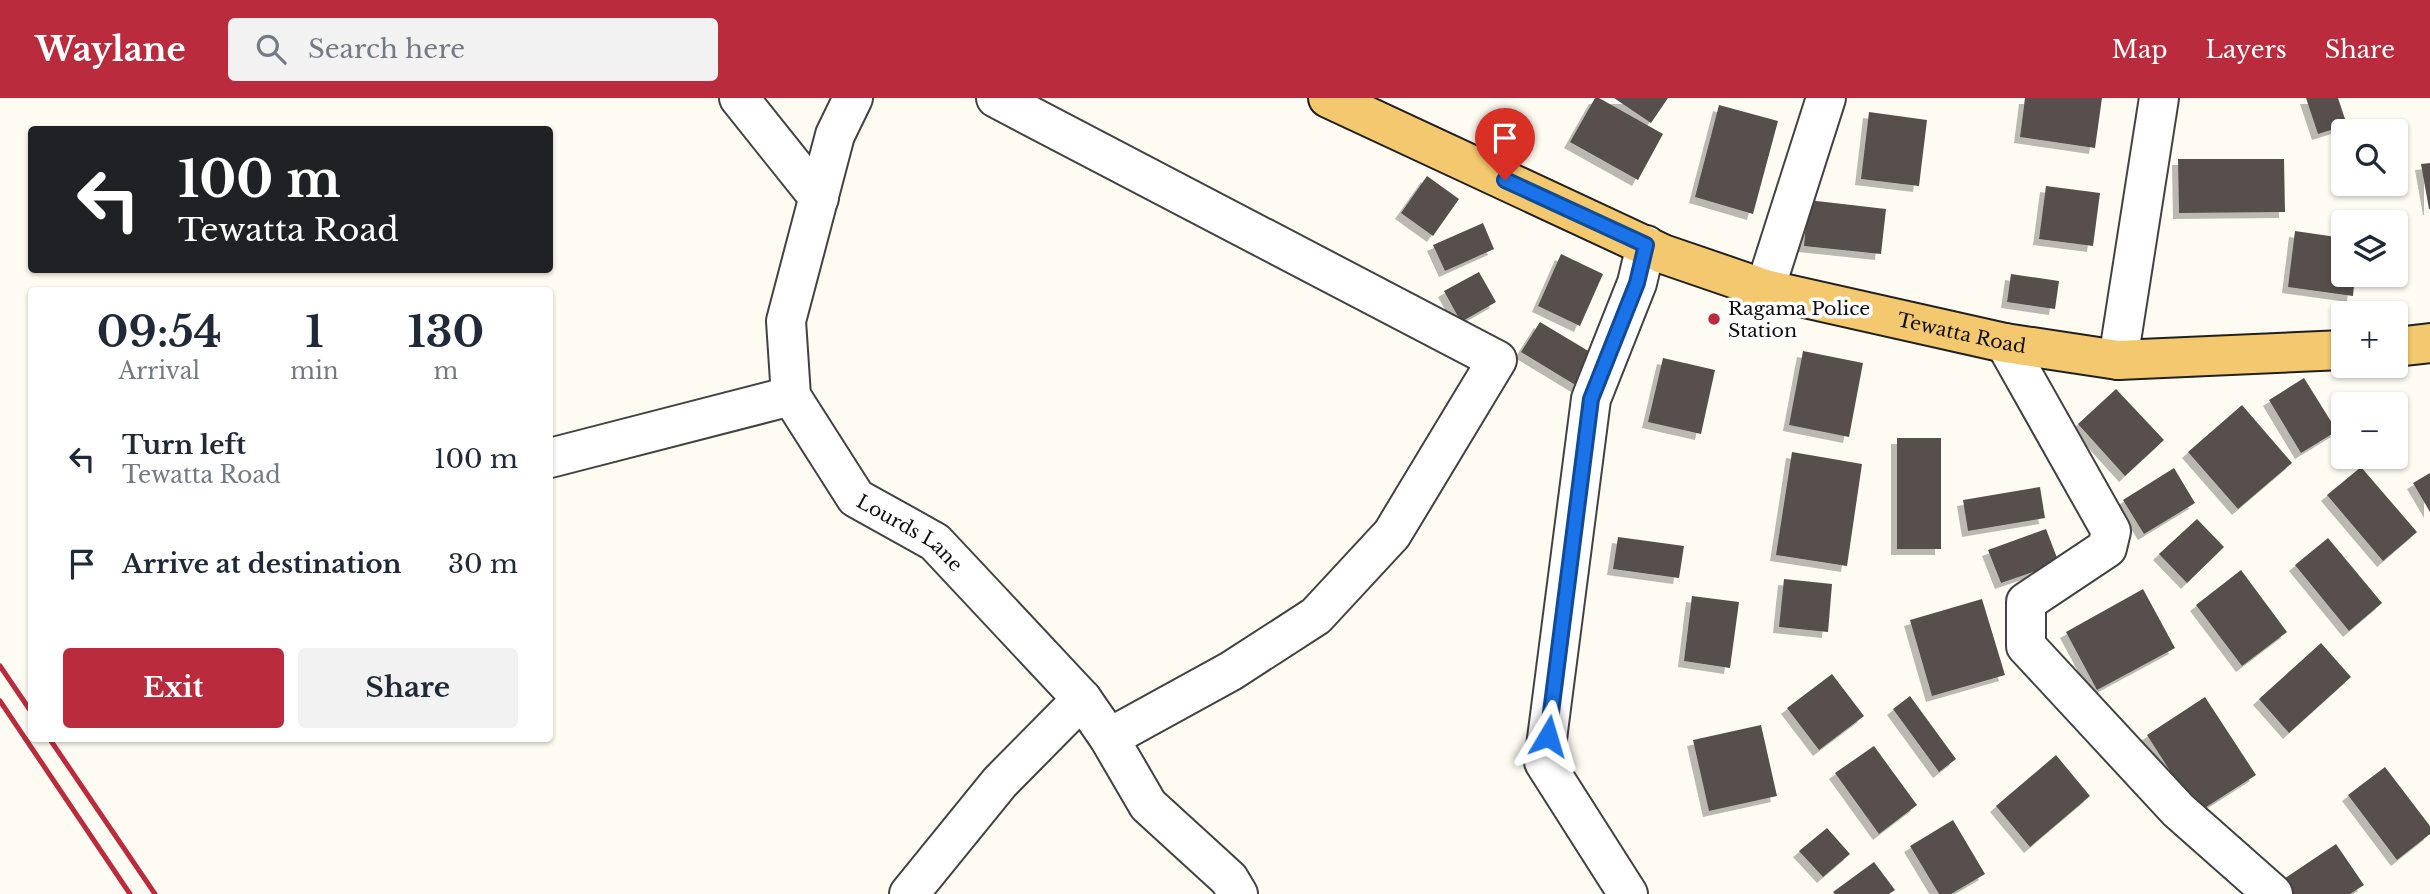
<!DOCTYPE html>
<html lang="en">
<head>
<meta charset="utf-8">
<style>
	:root { --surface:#fff; --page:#f2f2f3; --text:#1f2937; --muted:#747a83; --accent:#ba2c3d }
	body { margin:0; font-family:"Libre Baskerville",serif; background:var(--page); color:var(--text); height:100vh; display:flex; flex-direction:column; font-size:26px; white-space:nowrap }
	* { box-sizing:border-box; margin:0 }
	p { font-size:23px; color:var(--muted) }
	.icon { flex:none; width:38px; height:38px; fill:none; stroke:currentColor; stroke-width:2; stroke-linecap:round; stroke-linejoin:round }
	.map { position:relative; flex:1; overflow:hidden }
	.drawer { position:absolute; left:28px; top:189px; width:525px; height:455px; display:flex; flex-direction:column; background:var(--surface); border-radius:7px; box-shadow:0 2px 5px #0004 }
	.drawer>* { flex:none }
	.banner { position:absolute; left:28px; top:28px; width:525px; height:147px; border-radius:7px; box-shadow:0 2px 5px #0004; background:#202124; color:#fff; overflow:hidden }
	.tools { position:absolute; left:2331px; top:21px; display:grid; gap:14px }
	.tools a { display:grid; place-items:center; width:77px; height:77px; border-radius:7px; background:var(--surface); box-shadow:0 2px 5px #0004; font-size:35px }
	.pin { position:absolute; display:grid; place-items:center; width:60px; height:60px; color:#fff; margin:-72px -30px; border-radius:50% 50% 50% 0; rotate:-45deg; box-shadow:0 0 7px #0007 }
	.pin .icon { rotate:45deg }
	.me { position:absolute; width:77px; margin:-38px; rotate:7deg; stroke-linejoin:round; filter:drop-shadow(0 0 5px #0008) }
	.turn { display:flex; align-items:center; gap:24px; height:147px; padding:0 35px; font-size:32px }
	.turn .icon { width:91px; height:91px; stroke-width:2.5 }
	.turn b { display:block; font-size:49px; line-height:60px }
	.eta { display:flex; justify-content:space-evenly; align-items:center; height:119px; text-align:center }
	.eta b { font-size:42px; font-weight:800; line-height:49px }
	.button { display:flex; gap:14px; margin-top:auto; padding:14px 35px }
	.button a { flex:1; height:80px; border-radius:7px; background:var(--accent); color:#fff; font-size:28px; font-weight:800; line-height:80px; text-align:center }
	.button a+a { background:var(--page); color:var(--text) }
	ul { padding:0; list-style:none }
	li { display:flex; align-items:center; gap:21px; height:105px; padding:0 35px }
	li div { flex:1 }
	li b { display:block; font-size:26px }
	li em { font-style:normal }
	header { display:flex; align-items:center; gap:42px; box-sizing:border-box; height:98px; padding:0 35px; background:var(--accent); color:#fff }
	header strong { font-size:33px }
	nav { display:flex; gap:38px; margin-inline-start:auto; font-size:24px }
	.search { width:490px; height:63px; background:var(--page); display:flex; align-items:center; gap:18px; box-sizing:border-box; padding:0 24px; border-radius:7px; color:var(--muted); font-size:26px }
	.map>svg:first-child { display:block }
</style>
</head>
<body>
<header>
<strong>Waylane</strong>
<div class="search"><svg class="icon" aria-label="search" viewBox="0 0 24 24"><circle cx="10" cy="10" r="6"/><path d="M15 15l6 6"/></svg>Search here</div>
<nav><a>Map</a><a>Layers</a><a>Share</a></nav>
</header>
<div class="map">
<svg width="2430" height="796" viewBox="0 0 2430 796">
	<defs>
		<filter id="shadow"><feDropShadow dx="-6" dy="6" stdDeviation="0" flood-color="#0004"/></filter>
	</defs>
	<rect width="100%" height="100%" fill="#fefbf2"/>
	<path fill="#574f4c" filter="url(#shadow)" d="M1595 0H1599L1663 36 1638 82 1570 44Z
		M1614 0H1668L1651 25Z
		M2025 0H2102L2095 50 2020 39Z
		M2306 0H2338L2347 27 2318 36Z
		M1719 7 1778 23 1753 116 1695 99Z
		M1869 14 1927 22 1919 88 1861 81Z
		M2178 61H2284L2285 114 2179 115Z
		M2430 65V111H2429L2421 66Z
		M1427 78 1459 101 1433 138 1401 115Z
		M2046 88 2100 95 2093 148 2039 141Z
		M1808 102 1886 111 1881 156 1804 148Z
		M1483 125 1494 151 1445 173 1433 147Z
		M2295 133 2343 140V177H2355L2353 198 2288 189Z
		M1561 156 1603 176 1580 228 1538 208Z
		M1479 174 1496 204 1461 224 1444 193Z
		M2011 176 2059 183 2055 211 2007 204Z
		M1540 224 1595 257 1577 288 1521 254Z
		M1803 253 1863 265 1849 339 1789 327Z
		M1663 260 1715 272 1701 336 1648 324Z
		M2304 280 2337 333 2301 355 2269 302Z
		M2116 291 2164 342 2125 378 2078 326Z
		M2242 307 2292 365 2238 411 2188 354Z
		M1897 340H1941V451H1897Z
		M1792 354 1862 366 1847 468 1776 457Z
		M2361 369 2417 434 2383 463 2327 397Z
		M2174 370 2195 405 2144 436 2123 402Z
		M2430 375V414L2413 385Z
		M2040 389 2045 420 1968 433 1963 402Z
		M2197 421 2224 449 2187 485 2159 456Z
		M2046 431 2059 465 2001 485 1988 452Z
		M1618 439 1684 448 1679 480 1613 471Z
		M2328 440 2382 505 2349 533 2295 467Z
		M2241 472 2287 534 2242 568 2196 507Z
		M1784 481 1832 486 1828 534 1779 529Z
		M2143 491 2175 550 2097 592 2066 534Z
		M1692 498 1739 504 1730 570 1684 563Z
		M1982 501 2005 577 1932 598 1910 522Z
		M2321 545 2351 579 2289 635 2259 601Z
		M1832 576 1864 618 1819 652 1787 610Z
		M1910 598 1956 661 1939 674 1893 611Z
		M2205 599 2256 677 2197 715 2147 637Z
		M1761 627 1777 698 1709 713 1693 642Z
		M1874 648 1917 707 1879 736 1835 675Z
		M2056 657 2090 698 2030 749 1996 708Z
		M2385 669 2430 728V736L2397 762 2348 697Z
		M1953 722 1985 776 1951 796H1939L1910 748Z
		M1827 730 1850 756 1823 779 1799 753Z
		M2336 746 2364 787 2350 796H2286L2278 785Z
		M1874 764 1895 792 1889 796H1835L1833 794Z"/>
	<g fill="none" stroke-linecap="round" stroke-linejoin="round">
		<defs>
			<g id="minor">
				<path d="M739 0 819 100"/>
				<path id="s1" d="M853 0 835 37 786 223 791 298 856 400 935 444 1082 601 1109 640 1148 707 1229 781 1238 796"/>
				<path d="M996 0 1497 262 1392 436 1316 518 1231 573 1109 640"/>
				<path d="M1765 191 1826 0"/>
				<path d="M2005 245 2111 433 2107 450 2026 504V548L2178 712 2273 796"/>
				<path d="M2118 262 2159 0"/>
				<path d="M550 360 791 298"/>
				<path d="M909 796 1000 684 1082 601"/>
				<path d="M1628 796 1544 664 1591 301 1637 185 1646 147"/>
			</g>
			<g id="major">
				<path id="s2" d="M1328 0 1663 156 1765 191 2005 245 2118 262 2343 252"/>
				<path d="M2396 249 2430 245"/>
			</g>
		</defs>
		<use href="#minor" stroke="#424242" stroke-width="42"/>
		<use href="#major" stroke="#202020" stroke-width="42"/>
		<use href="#minor" stroke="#fff" stroke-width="38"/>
		<use href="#major" stroke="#f3c86e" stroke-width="38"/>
		<path stroke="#ba2c3d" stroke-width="5" d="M0 568 32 615
			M0 603 130 796
			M49 640 155 796"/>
	</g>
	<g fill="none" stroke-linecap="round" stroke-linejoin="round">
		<defs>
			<path id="route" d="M1505 82 1646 147 1637 185 1591 301 1548 638"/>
		</defs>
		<use href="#route" stroke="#114b97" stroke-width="18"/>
		<use href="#route" stroke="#1a73e8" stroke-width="12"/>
	</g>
	<circle fill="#ba2c3d" stroke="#fff" stroke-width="2.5" cx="1714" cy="221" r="7"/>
	<g text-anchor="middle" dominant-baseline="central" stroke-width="7" stroke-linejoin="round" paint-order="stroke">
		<g font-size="19" fill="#0f0f0f" stroke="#fff" text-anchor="start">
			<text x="1728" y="210">Ragama Police<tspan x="1728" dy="22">Station</tspan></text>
		</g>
		<g font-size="19" fill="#0f0f0f" stroke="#fff">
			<text stroke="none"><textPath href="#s2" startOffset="679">Tewatta Road</textPath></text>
			<text stroke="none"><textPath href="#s1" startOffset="494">Lourds Lane</textPath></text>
		</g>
	</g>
</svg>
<div class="tools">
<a><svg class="icon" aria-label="search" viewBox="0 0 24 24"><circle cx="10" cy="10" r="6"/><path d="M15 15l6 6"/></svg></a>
<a><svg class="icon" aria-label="layers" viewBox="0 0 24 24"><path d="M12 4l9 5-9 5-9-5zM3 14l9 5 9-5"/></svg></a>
<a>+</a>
<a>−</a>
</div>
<div class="pin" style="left:1505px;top:82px;background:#d93025"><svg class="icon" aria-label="arrive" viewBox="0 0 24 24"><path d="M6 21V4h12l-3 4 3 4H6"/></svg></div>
<svg class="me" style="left:1548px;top:638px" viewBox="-20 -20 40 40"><path d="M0-17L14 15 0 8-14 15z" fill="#1a73e8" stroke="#fff" stroke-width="4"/></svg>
<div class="banner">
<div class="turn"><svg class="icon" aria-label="left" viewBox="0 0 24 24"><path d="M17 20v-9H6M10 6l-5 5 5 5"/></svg><div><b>100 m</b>Tewatta Road</div></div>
</div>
<section class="drawer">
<div class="eta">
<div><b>09:54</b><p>Arrival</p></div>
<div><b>1</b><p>min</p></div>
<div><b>130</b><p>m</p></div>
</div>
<ul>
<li><svg class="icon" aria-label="left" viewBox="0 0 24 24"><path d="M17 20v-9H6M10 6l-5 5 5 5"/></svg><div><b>Turn left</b><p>Tewatta Road</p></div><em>100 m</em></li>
<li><svg class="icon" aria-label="arrive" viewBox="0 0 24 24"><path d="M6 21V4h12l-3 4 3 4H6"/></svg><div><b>Arrive at destination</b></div><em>30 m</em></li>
</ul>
<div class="button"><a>Exit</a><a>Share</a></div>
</section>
</div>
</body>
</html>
